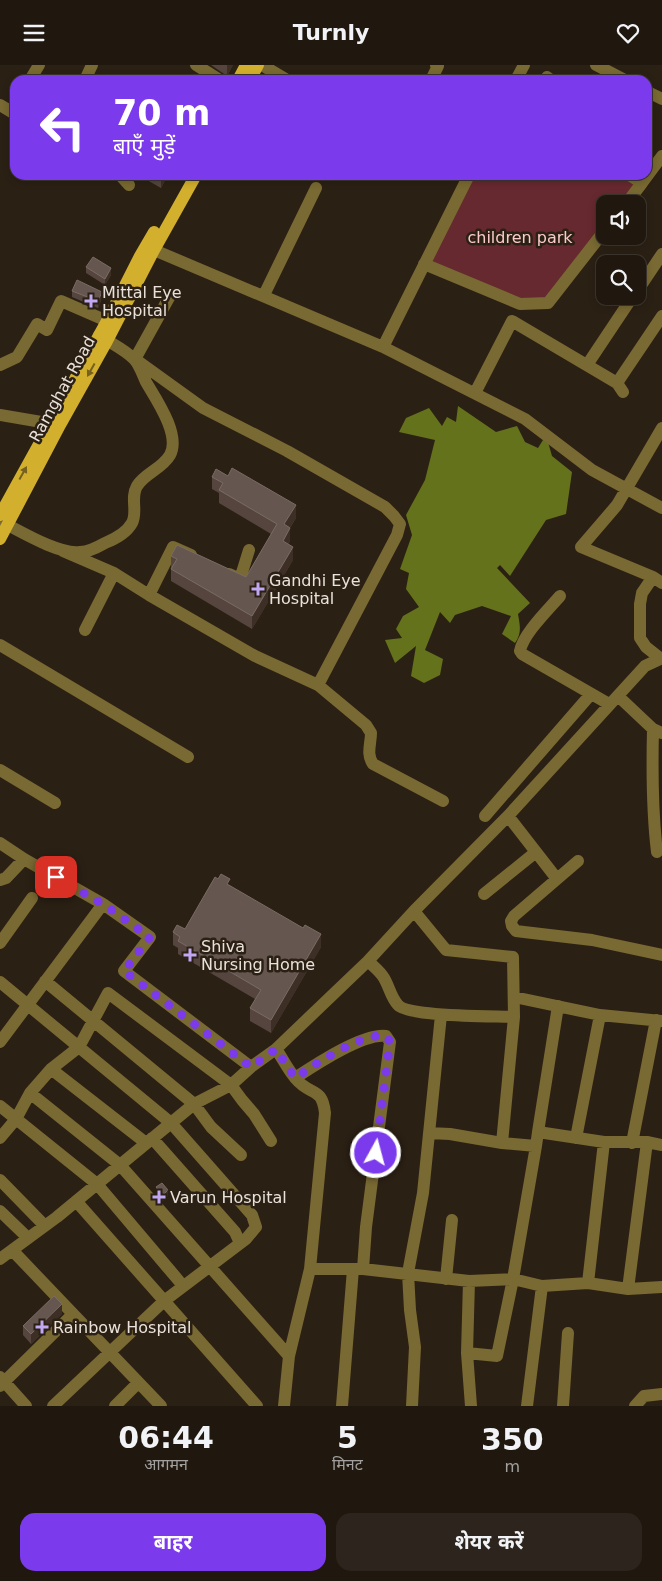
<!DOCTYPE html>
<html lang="hi">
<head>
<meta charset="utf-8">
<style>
	:root { --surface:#20180f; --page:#2d251d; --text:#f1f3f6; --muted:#a2a09e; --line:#3d372f; --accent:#7c3aed }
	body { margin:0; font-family:"DejaVu Sans","Noto Sans Devanagari",sans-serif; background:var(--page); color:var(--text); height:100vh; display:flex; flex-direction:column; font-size:19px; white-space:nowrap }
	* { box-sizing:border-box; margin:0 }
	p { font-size:16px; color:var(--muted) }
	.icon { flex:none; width:28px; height:28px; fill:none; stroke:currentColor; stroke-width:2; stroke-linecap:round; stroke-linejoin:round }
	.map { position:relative; height:1341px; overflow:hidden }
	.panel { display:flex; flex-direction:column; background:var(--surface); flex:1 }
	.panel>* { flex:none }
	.guide { position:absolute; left:10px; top:10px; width:642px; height:105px; border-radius:15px; box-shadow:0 2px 8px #0003,0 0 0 1px var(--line); background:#7c3aed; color:#fff; overflow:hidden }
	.controls { position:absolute; left:596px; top:130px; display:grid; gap:10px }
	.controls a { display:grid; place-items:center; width:50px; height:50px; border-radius:10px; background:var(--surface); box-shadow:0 2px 8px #0003,0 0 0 1px var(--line); font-size:25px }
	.pin { position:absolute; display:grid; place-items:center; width:42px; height:42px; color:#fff; margin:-21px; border-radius:10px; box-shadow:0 2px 8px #0006 }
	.me { position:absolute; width:55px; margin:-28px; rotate:7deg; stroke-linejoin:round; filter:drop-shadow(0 0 4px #0008) }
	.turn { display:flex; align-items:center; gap:18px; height:105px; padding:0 20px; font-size:22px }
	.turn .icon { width:65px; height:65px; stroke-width:2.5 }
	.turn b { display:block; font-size:35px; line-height:42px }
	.eta { display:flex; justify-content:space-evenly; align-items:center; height:85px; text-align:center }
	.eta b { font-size:30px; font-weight:700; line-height:35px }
	.action { display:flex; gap:10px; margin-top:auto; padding:10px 20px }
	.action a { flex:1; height:58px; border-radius:15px; background:var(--accent); color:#fff; font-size:20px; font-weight:700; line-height:58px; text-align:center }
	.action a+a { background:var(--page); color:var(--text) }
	header { display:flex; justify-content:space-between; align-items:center; height:65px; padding:0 20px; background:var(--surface); font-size:22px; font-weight:700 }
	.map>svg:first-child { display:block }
</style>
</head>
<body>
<header><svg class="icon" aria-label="menu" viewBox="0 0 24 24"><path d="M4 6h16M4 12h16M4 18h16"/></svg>Turnly<svg class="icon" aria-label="heart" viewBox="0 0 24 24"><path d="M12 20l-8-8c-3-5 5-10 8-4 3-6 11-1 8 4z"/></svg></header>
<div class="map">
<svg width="662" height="1341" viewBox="0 0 662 1341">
	<rect width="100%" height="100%" fill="#2b2014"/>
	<path fill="#66292f" d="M469 110H629L642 118 626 139H605V165L552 232 520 239 424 199Z"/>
	<path fill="#64721b" d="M458 341 496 367 517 361 525 377 538 383 543 375 548 377 552 391 572 407 566 449 546 455 510 511 500 500 497 503 530 538 518 549C520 561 522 568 515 578L502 569 511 551 482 541 455 550 450 558 440 547 425 585 443 594 440 610 424 618 411 611 416 581 395 598 385 575 402 573 396 564 403 551 419 542 406 524 409 508 400 504 412 470 406 450 425 415 435 375 399 367 406 353 429 343 442 361 447 352 456 357Z"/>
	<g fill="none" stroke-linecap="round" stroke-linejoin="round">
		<path stroke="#796932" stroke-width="12" d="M196 0 220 15
			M262 0 287 15
			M596 0 625 15
			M547 12 551 15
			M30 15 39 0
			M85 15 92 0
			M431 15 438 1 436 0
			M516 15 524 0
			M648 27 662 34
			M0 40 15 49
			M120 110 129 120
			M642 118 662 91
			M626 139 642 118 629 110
			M154 185 383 282 469 110
			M424 199 520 239 548 238 605 165
			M638 225 662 189
			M264 230 316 123
			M383 282 525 354 592 405 662 443
			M0 300 17 292 37 259 47 265 61 236 107 256
			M587 300 633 231
			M617 318 662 251
			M475 328 512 256 617 318 623 327
			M0 350 59 360
			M662 363 617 440 581 482 653 512 662 518
			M0 456C20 466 59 490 80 487 89 487 98 482 105 478 115 474 127 467 132 458 138 447 130 433 137 421 145 408 162 404 170 390 181 370 156 334 146 317 143 310 139 299 134 294 124 284 110 278 99 270
			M63 486 114 508 149 530 255 591 318 620 397 470 400 459 394 451 385 442 287 386 203 343 135 294 171 229
			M229 509 240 514 249 485
			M653 512 642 528 640 539V573L646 582 660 593
			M149 530 173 482 191 490
			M560 531C549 544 523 569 520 586L522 589 609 639
			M85 565 114 508
			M0 580 188 692
			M318 620 366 660 371 668C371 679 366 689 373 699L443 736
			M618 631 653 664 662 668
			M653 664C652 705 652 746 657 787
			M0 705 55 738
			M485 751 591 629
			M508 751 557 814
			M0 778 24 794 103 839 150 872 124 906 251 1002
			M578 796 514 851 511 856 512 861 516 866 524 867 592 875 662 890
			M0 815 6 813 24 794
			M484 829 536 787
			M414 846 446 885 513 892 514 952 502 1078
			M0 878 32 833
			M368 896C373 901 380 906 384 913 389 921 391 933 398 940 409 952 494 951 514 952
			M45 916 194 1039 211 1062 241 1090
			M0 917 171 1058 252 1150 256 1162 246 1174 164 1236 53 1341
			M514 932 600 950 662 956
			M0 977 103 839
			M276 984C283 994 288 1005 296 1014 310 1031 322 1021 325 1048L310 1204 289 1291 284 1341
			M51 1004 146 1078
			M295 1013C315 1000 363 968 386 971L390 977 366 1162 363 1204
			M30 1028 120 1100 289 1291
			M0 1041 97 1119 179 1216
			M538 1067 558 941
			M429 1068 450 1069 502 1078 536 1081 538 1067 604 1077H647L662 1080
			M0 1073 16 1054 30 1028 51 1004 79 982 108 928 231 1020 242 1035 254 1049 271 1076
			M152 1073 235 1167 240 1178
			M576 1073 600 950
			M632 1078 656 955
			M0 1115 45 1161
			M76 1136 257 1341
			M0 1146 28 1173
			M12 1185 161 1341
			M0 1194 57 1152 194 1039 231 1020 251 1002 276 984 368 896 414 846 508 751 645 601 662 593
			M310 1204H363L469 1216 513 1214 542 1221 588 1218 628 1224 662 1222
			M446 1214 452 1155
			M469 1216 467 1288 471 1341
			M588 1218 604 1077
			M628 1224 647 1077
			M467 1288 497 1291 513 1214 536 1081
			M0 1312 26 1341
			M0 1321 73 1249
			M115 1341 138 1318
			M342 1341 353 1204
			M412 1341 415 1282 410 1245 408 1208 423 1128 441 950
			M527 1341 542 1221
			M563 1341 568 1268
			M635 1341 644 1331 662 1329"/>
		<path stroke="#d2af2c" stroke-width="12" d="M238 15 246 0
			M250 15 258 0
			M0 450 107 256 140 191 154 167
			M0 474 60 360 107 276 154 185 196 110"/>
	</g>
	<path fill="#55453e" d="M211 0H233L227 11Z
		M138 110H168L161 123Z
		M86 202 111 210 105 220 86 208Z
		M72 226 102 233 98 243 72 232Z
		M212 412 296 453 290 463V476L288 480 293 495 252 564 171 516V491L246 512 271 469 219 438V428L212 424Z
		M230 821 321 882 271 968 250 956V943L255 934 178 889V883L173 880V867L185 864Z
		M156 1122 168 1131 163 1136 156 1129Z
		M62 1249 31 1279 23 1270V1261Z"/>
	<path fill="#3e2f26" d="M227 0H233L227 11Z
		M163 110H168L161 123V113Z
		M111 203V210L105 220V214Z
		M102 227V233L98 243V236Z
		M296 440V453L284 472V459Z
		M290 463V476L283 489V476Z
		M293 482V495L252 564V551Z
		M321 869V882L271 968V955Z
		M168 1125V1131L163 1136V1130Z
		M62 1239V1249L31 1279V1269Z"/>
	<path fill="#65564f" stroke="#7a6c64" d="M90 12 97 15H86L87 13Z
		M155 110H163L161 113Z
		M93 192 111 203 105 214 86 202Z
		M77 215 102 227 98 236 72 226Z
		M232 403 296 440 284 459 290 463 283 476 293 482 252 551 171 504 177 494 171 491 177 480 246 512 277 459 219 425 223 418 212 412 216 404 228 411Z
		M221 809 230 814 227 819 303 863 305 860 321 869 271 955 250 943 261 925 178 876 180 872 173 867 177 860 185 864 215 812 218 814Z
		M162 1118 168 1125 163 1130 156 1122Z
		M54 1231 62 1239 31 1269 23 1261Z"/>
	<defs><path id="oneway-solid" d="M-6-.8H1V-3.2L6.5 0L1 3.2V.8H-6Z" transform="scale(1.25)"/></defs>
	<g fill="#76601f">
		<use href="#oneway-solid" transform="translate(91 305) rotate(119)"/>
		<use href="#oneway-solid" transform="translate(23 408) rotate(-61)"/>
	</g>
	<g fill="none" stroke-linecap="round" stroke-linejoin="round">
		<path stroke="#7c3aed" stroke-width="9" stroke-dasharray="0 16.2" d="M56 812 103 839 150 872 124 906 251 1002 276 984 295 1013C314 1000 363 967 386 971L390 977 376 1088"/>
	</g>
	<g fill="#c2a8f3" stroke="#2b2014" stroke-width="2">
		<path d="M88.5 228.5h5v5h5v5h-5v5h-5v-5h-5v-5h5z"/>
		<path d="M255.5 516.5h5v5h5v5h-5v5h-5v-5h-5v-5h5z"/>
		<path d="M187.5 882.5h5v5h5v5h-5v5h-5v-5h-5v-5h5z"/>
		<path d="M156.5 1124.5h5v5h5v5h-5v5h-5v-5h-5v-5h5z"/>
		<path d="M39.5 1254.5h5v5h5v5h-5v5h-5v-5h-5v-5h5z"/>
	</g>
	<g text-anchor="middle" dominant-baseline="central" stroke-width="5" stroke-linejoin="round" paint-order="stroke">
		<g font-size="16" fill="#fbcacb" stroke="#2b2014">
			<text x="520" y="172">children park</text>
		</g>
		<g font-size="16" fill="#eae2da" stroke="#2b2014" text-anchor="start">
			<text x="102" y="227">Mittal Eye<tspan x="102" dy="18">Hospital</tspan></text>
			<text x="269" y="515">Gandhi Eye<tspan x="269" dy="18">Hospital</tspan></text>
			<text x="201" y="881">Shiva<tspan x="201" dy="18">Nursing Home</tspan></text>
			<text x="170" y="1132">Varun Hospital</text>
			<text x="53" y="1262">Rainbow Hospital</text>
		</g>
		<g font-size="16" fill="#eae2da" stroke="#2b2014">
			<text transform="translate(62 324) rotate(-61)">Ramghat Road</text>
		</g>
	</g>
</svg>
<div class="controls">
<a><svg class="icon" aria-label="sound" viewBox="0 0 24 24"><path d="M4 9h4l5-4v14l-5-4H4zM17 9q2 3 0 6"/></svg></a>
<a><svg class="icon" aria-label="search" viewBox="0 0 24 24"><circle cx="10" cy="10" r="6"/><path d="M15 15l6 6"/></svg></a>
</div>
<div class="pin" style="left:56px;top:812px;background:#d93025"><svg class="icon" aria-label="arrive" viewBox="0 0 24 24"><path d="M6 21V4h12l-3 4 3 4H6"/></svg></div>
<svg class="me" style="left:376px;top:1088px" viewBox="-20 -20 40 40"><circle r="17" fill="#7c3aed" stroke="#fff" stroke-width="3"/><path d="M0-11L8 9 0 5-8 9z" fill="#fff"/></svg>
<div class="guide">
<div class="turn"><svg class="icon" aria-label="left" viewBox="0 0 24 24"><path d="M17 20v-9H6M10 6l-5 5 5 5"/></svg><div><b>70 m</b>बाएँ मुड़ें</div></div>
</div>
</div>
<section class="panel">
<div class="eta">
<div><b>06:44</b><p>आगमन</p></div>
<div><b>5</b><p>मिनट</p></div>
<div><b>350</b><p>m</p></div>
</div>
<div class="action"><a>बाहर</a><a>शेयर करें</a></div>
</section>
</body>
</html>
